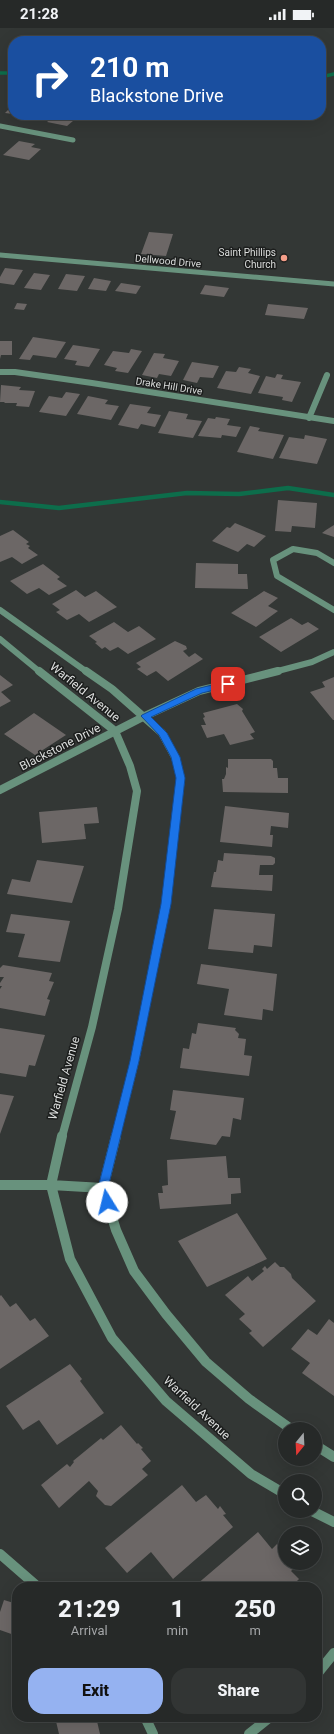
<!DOCTYPE html>
<html lang="en">
<head>
<meta charset="utf-8">
<style>
	:root { --surface:#262928; --page:#323534; --text:#f1f3f6; --muted:#a4a6a8; --line:#424545; --accent:#95b2f1 }
	body { margin:0; font-family:Roboto,sans-serif; background:var(--page); color:var(--text); height:100vh; display:flex; flex-direction:column; font-size:15px; white-space:nowrap }
	* { box-sizing:border-box; margin:0 }
	p { font-size:13px; color:var(--muted) }
	.icon { flex:none; width:22px; height:22px; fill:none; stroke:currentColor; stroke-width:2; stroke-linecap:round; stroke-linejoin:round }
	.map { position:relative; flex:1; overflow:hidden }
	.panel { position:absolute; left:12px; top:1554px; width:310px; height:140px; display:flex; flex-direction:column; background:var(--surface); border-radius:16px; box-shadow:0 4px 16px #0002,0 0 0 1px var(--line) }
	.panel>* { flex:none }
	.top-card { position:absolute; left:8px; top:8px; width:318px; height:84px; border-radius:16px; box-shadow:0 4px 16px #0002,0 0 0 1px var(--line); background:#1a4fa0; color:#fff; overflow:hidden }
	.needle { width:26px; rotate:198deg }
	.tools { position:absolute; left:278px; top:1394px; display:grid; gap:8px }
	.tools a { display:grid; place-items:center; width:44px; height:44px; border-radius:50%; background:var(--surface); box-shadow:0 4px 16px #0002,0 0 0 1px var(--line); font-size:20px }
	.pin { position:absolute; display:grid; place-items:center; width:34px; height:34px; color:#fff; margin:-17px; border-radius:8px; box-shadow:0 2px 6px #0006 }
	.me { position:absolute; width:44px; margin:-22px; rotate:351deg; stroke-linejoin:round; filter:drop-shadow(0 0 3px #0008) }
	.turn { display:flex; align-items:center; gap:14px; height:84px; padding:0 16px; font-size:18px }
	.turn .icon { width:52px; height:52px; stroke-width:2.5 }
	.turn b { display:block; font-size:28px; line-height:34px }
	.eta { display:flex; justify-content:space-evenly; align-items:center; height:68px; text-align:center }
	.eta b { font-size:24px; font-weight:800; line-height:28px }
	.cta { display:flex; gap:8px; margin-top:auto; padding:8px 16px }
	.cta a { flex:1; height:46px; border-radius:16px; background:var(--accent); color:#111; font-size:16px; font-weight:800; line-height:46px; text-align:center }
	.cta a+a { background:var(--page); color:var(--text) }
	.status { display:flex; justify-content:space-between; align-items:center; height:28px; padding:0 20px; background:var(--surface); direction:ltr }
	.status svg { height:11px; fill:currentColor }
	.map>svg:first-child { display:block }
</style>
</head>
<body>
<div class="status"><b>21:28</b><svg viewBox="0 0 49 12"><path d="M0 12V9h3v3zM5 12V6h3v6zM10 12V3h3v9zM15 12V0h3v12zM26 1h20v11H26zM47 4h2v5h-2z"/></svg></div>
<div class="map">
<svg width="334" height="1706" viewBox="0 0 334 1706">
	<rect width="100%" height="100%" fill="#333735"/>
	<g fill="none" stroke-linecap="round" stroke-linejoin="round">
		<path stroke="#0d6d4b" stroke-width="3.5" d="M0 45H13
			M321 49 334 46"/>
		<path stroke="#0d6d4b" stroke-width="4.5" d="M0 474 59 480 187 465 239 466 288 460 334 467"/>
	</g>
	<path fill="#6c6766" d="M13 77V86L5 85Z
		M55 87H80L67 98 47 94Z
		M19 113 35 116 31 119 41 121 29 132 3 127Z
		M149 204 173 206 166 228 141 226Z
		M5 240 23 242 14 257 0 255V249Z
		M34 245 50 247 41 262 24 260Z
		M66 246 85 248 77 263 58 261Z
		M94 250 111 253 106 263 88 261Z
		M121 255 141 258 136 266 115 263Z
		M205 257 229 260 224 269 200 266Z
		M17 275 27 276 24 282 14 281Z
		M268 276 308 280 304 291 265 287Z
		M33 309 66 314 56 330 33 327 30 332 19 331Z
		M0 313H12V327H1L0 331Z
		M73 317 100 321 89 339 75 337 77 333 64 331Z
		M131 321 142 323 128 345 115 343 117 340 104 337 113 323 129 325Z
		M154 325 165 326 163 330 179 333 171 348 159 346 157 350 142 347Z
		M192 334 219 338 213 350 200 349 197 355 183 352Z
		M239 339 251 341 248 345 260 348 251 366 217 360 226 343 236 344Z
		M277 346 283 347 281 351 301 354 292 374 282 372 283 369 258 365 266 348 275 350Z
		M1 357 21 359 19 362 35 363 29 379 16 378 17 375H4L5 374H0Z
		M66 364 80 366 66 388 39 384 49 368 62 370Z
		M88 368 108 372 105 376 119 378 111 392 77 386Z
		M130 376 151 379 147 385 161 387 155 399 141 396 138 401 118 397Z
		M169 383 188 386 186 391 202 393 193 410 158 405Z
		M216 389 230 391 227 397 241 399 236 409 222 407 221 410 198 408 208 390 215 391Z
		M250 398 260 400 258 403 284 407 273 431 237 424Z
		M305 407 327 411 317 436 279 430 289 409 304 411Z
		M278 472 317 475 315 500 292 498 291 504 275 503Z
		M235 495 266 508 254 519 247 516 238 524 212 513 227 499 230 500Z
		M334 497V509L322 505 326 502Z
		M13 502 29 514 26 516 30 518 28 520 38 527 22 536 12 529 0 534V508Z
		M196 535 238 536V546H247L248 561 195 560Z
		M43 536 60 549 57 551 67 558 49 567 39 560 27 566 10 553Z
		M76 562 85 569 96 563 117 579 89 594 79 586 67 592 56 584 60 582 52 576Z
		M264 563 278 570 268 578 278 583 256 599 231 585Z
		M291 590 302 597 308 594 319 601 281 624 259 609Z
		M114 594 128 604 139 598 156 611 128 626 118 619 110 623 105 619 102 621 95 615 97 614 89 608Z
		M175 613 186 618 187 621 183 623 189 629 195 625 203 631 168 653 156 643 147 648 137 641 141 639 136 635Z
		M0 647 13 657 1 664 11 673 0 679Z
		M334 649V692H333L310 664 325 659 322 654Z
		M237 676 243 681 242 683 255 704 250 706 254 711 230 717 224 706 207 710 201 697H206L203 690 205 689 203 685Z
		M34 685 66 707 35 727 4 706Z
		M228 731H271L273 733V740H277L278 750H288V765L223 764 222 751H224L226 746V739L228 740Z
		M225 778 289 785 288 800 271 798 270 807H273L272 819 220 814Z
		M97 779 99 795 84 796 86 811 42 815 39 784Z
		M224 825 271 828 275 830V835L273 837H260L259 847H273L272 863 211 859 214 844H216L218 832 223 833Z
		M37 832 84 838 72 875 7 866 12 851 30 854Z
		M214 881 275 886 272 919 254 917 253 925 208 921Z
		M11 886 70 893 60 934 18 929 25 906 6 904Z
		M201 936 277 946 273 983 263 981 262 992 224 987 229 961 197 956Z
		M3 937 52 945 49 953 54 954 47 971 50 972 45 988 0 980V961L2 958H0V955L4 949H0V940Z
		M198 995 236 1000 235 1002 239 1006 238 1010 246 1011 244 1027 252 1028 249 1048 180 1040 183 1020 189 1021 192 1005 196 1006Z
		M0 1000 45 1007 35 1038 29 1037 26 1049 0 1045Z
		M173 1062 244 1070 241 1092 233 1090 230 1109 222 1108 216 1117 170 1111 176 1083 170 1082Z
		M0 1066 14 1068 0 1106Z
		M226 1128 228 1150H240L241 1165 231 1166V1176L160 1181 158 1165H163L162 1158 168 1157 167 1132Z
		M237 1185 267 1231 207 1259 178 1213Z
		M275 1234 280 1239H284L291 1246 292 1250 316 1273 263 1319 249 1305 252 1303 239 1291 245 1286 225 1267 248 1248 252 1253 264 1243 262 1241 265 1238 267 1241Z
		M1 1267 10 1279 16 1275 30 1293 35 1290 49 1308 0 1341V1268Z
		M329 1291 334 1295V1368L302 1345 310 1335 291 1321 308 1301 317 1307Z
		M70 1336 82 1351 80 1353 104 1385 57 1417 39 1392 23 1402 6 1378Z
		M121 1397 137 1416 138 1415 143 1420 141 1421 151 1433 142 1441 148 1447 111 1478 105 1477 96 1468 98 1463 89 1453 59 1480 41 1457 67 1436 70 1439 74 1434 73 1433 101 1410 103 1412Z
		M182 1457 196 1474 206 1467 218 1481 220 1478 226 1486 223 1487 233 1499 173 1551 151 1524 127 1545 105 1520Z
		M258 1504 272 1521 277 1516 285 1525V1535H294L296 1538 291 1543 299 1551 291 1559H197L196 1557Z
		M4 1572 17 1576V1608L0 1602V1584Z
		M55 1689H96L100 1706H59Z"/>
	<g fill="none" stroke-linecap="round" stroke-linejoin="round">
		<path stroke="#68927d" stroke-width="10" d="M0 1526 38 1559
			M145 1689 153 1706"/>
		<path stroke="#68927d" stroke-width="5" d="M0 98 73 112
			M0 227 334 256"/>
		<path stroke="#68927d" stroke-width="6" d="M0 344H15L92 355 334 393
			M309 390 327 347
			M334 535 317 525 293 521 273 532 277 548 334 582
			M0 582 87 644
			M0 611 40 644
			M274 644 312 634 334 624"/>
		<path stroke="#68927d" stroke-width="8" d="M39 643 115 703 130 738 137 763 118 881 92 999 62 1109
			M86 643 112 661 162 705 175 729 181 750 166 876 135 1033 116 1109
			M0 762 145 688 199 663 278 643"/>
		<path stroke="#68927d" stroke-width="10" d="M62 1108 51 1157 70 1231 112 1310 166 1373 251 1446 285 1466
			M116 1108 103 1160 116 1202 134 1243 166 1286 206 1334 249 1371 291 1401
			M0 1157H51L103 1160
			M315 1417 334 1429
			M312 1483 334 1494
			M317 1646 334 1625
			M249 1706 270 1689"/>
	</g>
	<path fill="#1a73e8" stroke="#114b97" d="M228 653 231 654V658L202 665 151 689 167 705 180 729 185 750 171 876 139 1033 108 1160 113 1174 111 1178 107 1179 104 1178 98 1160 130 1033 161 876 176 750 171 729 159 707 141 688 142 687 196 661Z"/>
	<circle fill="#f49e89" stroke="#1c1e1d" stroke-width="1.5" cx="284" cy="230" r="4"/>
	<g text-anchor="middle" dominant-baseline="central" stroke-width="3" stroke-linejoin="round" paint-order="stroke">
		<g font-size="10" fill="#dcdedd" stroke="#1c1e1d" text-anchor="end">
			<text x="276" y="224">Saint Phillips<tspan x="276" dy="12">Church</tspan></text>
		</g>
		<g font-size="10" fill="#dcdedd" stroke="#1c1e1d">
			<text transform="translate(168 233) rotate(5)">Dellwood Drive</text>
			<text transform="translate(169 358) rotate(9)">Drake Hill Drive</text>
		</g>
		<g font-size="12" fill="#dcdedd" stroke="#1c1e1d">
			<text transform="translate(85 664) rotate(39)">Warfield Avenue</text>
			<text transform="translate(60 719) rotate(-27)">Blackstone Drive</text>
			<text transform="translate(64 1050) rotate(-74)">Warfield Avenue</text>
			<text transform="translate(197 1380) rotate(43)">Warfield Avenue</text>
		</g>
	</g>
</svg>
<div class="tools">
<a><svg class="needle" viewBox="-14 -14 28 28"><path d="M0-13l5 13h-10z" fill="#e53935"/><path d="M0 13l5-13h-10z" fill="#a4a6a8"/></svg></a>
<a><svg class="icon" aria-label="search" viewBox="0 0 24 24"><circle cx="10" cy="10" r="6"/><path d="M15 15l6 6"/></svg></a>
<a><svg class="icon" aria-label="layers" viewBox="0 0 24 24"><path d="M12 4l9 5-9 5-9-5zM3 14l9 5 9-5"/></svg></a>
</div>
<div class="pin" style="left:228px;top:656px;background:#d93025"><svg class="icon" aria-label="arrive" viewBox="0 0 24 24"><path d="M6 21V4h12l-3 4 3 4H6"/></svg></div>
<svg class="me" style="left:107px;top:1174px" viewBox="-20 -20 40 40"><circle r="19" fill="#fff"/><path d="M0-13L10 11 0 6-10 11z" fill="#1a73e8"/></svg>
<div class="top-card">
<div class="turn"><svg class="icon" aria-label="right" viewBox="0 0 24 24"><path d="M7 20v-9h11M14 6l5 5-5 5"/></svg><div><b>210 m</b>Blackstone Drive</div></div>
</div>
<section class="panel">
<div class="eta">
<div><b>21:29</b><p>Arrival</p></div>
<div><b>1</b><p>min</p></div>
<div><b>250</b><p>m</p></div>
</div>
<div class="cta"><a>Exit</a><a>Share</a></div>
</section>
</div>
</body>
</html>
